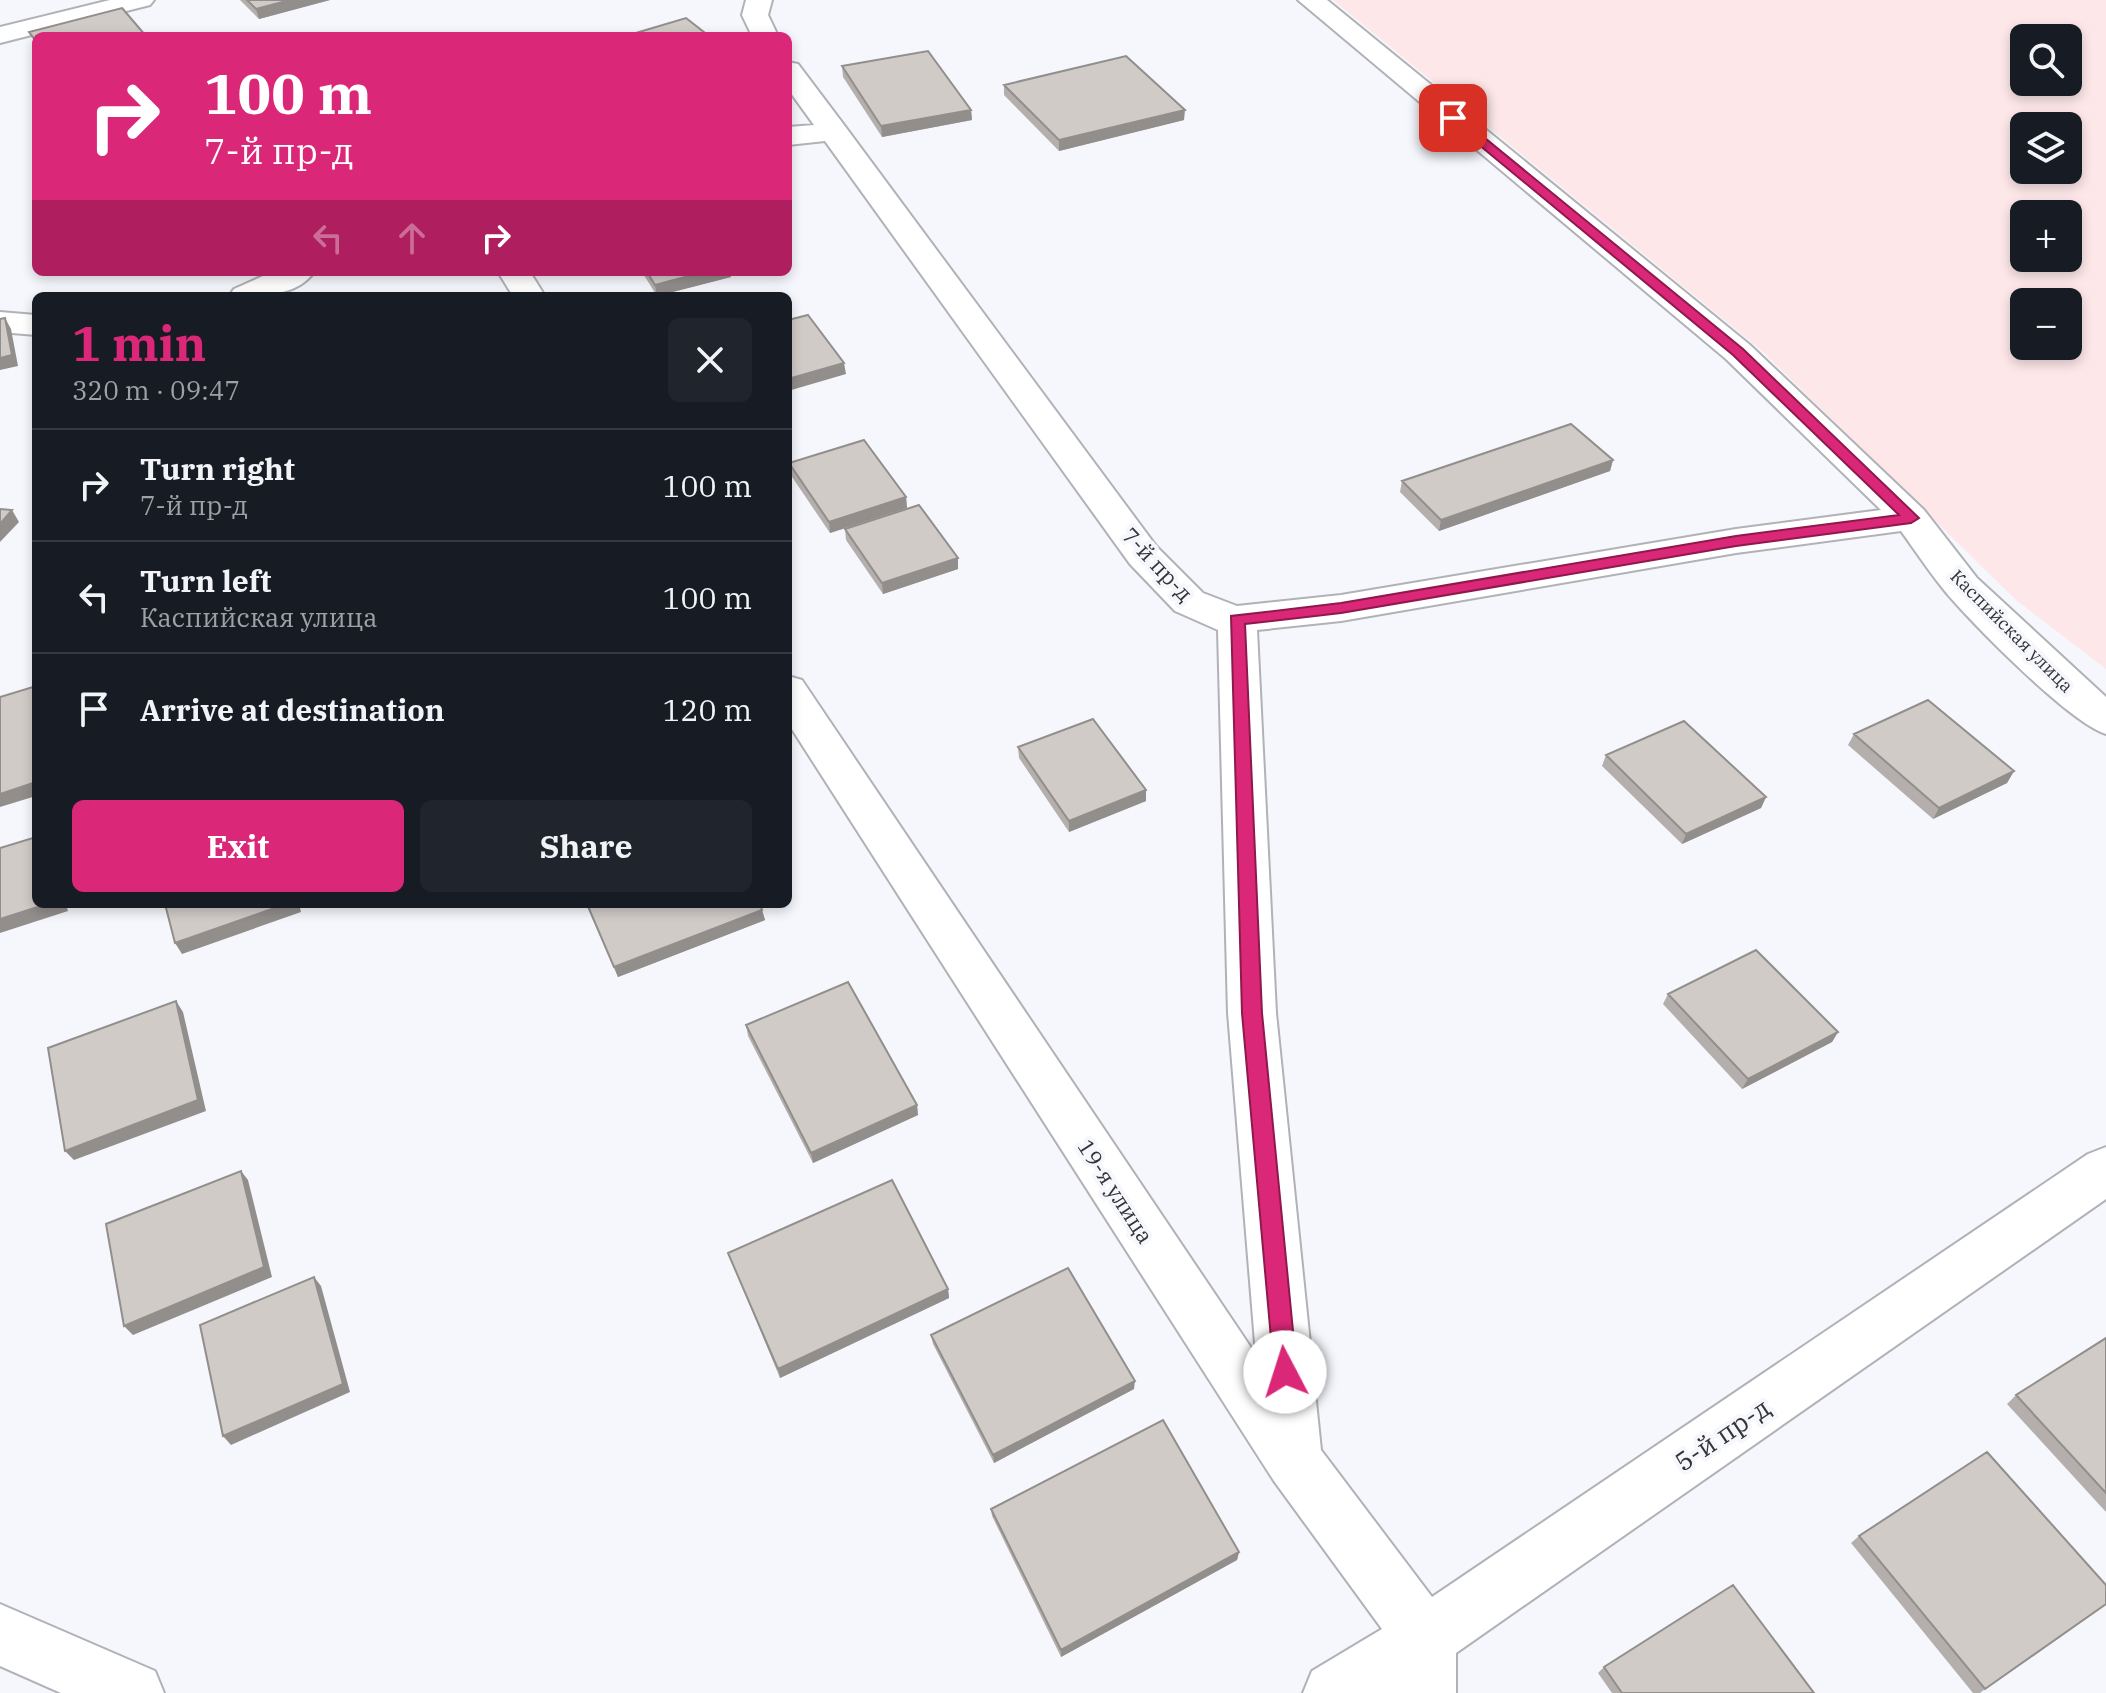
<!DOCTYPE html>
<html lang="en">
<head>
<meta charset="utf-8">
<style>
	:root { --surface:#171b24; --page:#20242c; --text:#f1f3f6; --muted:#9ea1a6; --line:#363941; --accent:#db2777 }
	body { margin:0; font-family:"IBM Plex Serif",serif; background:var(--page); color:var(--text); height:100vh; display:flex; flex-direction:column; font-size:30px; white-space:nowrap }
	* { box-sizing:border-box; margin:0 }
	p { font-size:26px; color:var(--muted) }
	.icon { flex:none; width:44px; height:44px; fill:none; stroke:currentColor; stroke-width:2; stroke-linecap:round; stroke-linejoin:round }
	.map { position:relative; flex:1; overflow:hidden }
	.panel { position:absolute; left:32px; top:292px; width:760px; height:616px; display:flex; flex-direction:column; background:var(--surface); border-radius:12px; box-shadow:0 4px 12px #0003 }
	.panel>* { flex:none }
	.hud { position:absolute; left:32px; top:32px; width:760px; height:244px; border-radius:12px; box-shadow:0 4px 12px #0003; background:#db2777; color:#fff; overflow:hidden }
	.tools { position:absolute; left:2010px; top:24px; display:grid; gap:16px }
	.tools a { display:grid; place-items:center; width:72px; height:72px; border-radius:12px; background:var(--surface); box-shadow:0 4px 12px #0003; font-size:40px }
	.pin { position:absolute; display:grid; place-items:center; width:68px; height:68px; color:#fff; margin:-34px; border-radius:16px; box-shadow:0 4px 12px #0006 }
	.me { position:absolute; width:88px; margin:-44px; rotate:355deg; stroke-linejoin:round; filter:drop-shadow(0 0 6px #0008) }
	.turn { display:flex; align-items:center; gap:28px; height:168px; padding:0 40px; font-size:36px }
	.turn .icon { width:104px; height:104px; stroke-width:2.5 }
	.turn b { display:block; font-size:56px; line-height:68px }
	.lanes { display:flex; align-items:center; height:76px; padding:0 40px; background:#0003; justify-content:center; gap:40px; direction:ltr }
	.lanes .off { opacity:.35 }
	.round { display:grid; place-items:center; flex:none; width:84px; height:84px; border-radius:12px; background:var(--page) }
	.headline { display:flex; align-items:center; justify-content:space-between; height:136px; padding:0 40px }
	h1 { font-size:48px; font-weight:700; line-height:60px; color:var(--accent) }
	.action { display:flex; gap:16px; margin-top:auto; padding:16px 40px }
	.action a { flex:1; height:92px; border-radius:12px; background:var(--accent); color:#fff; font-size:32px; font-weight:700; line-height:92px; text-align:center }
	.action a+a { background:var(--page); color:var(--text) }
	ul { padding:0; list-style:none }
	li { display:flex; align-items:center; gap:24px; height:112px; padding:0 40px; border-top:2px solid var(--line) }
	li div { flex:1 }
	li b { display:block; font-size:30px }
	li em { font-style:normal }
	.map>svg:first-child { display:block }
</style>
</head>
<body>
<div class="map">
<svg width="2106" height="1693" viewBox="0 0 2106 1693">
	<rect width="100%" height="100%" fill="#f5f7fc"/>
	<path fill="#fde7e8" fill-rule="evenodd" d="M1333 0H2106V669L2016 600 1761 350ZM2024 38H2068V82H2024ZM2024 126H2068V170H2024ZM2024 214H2068V258H2024ZM2024 302H2068V346H2024Z"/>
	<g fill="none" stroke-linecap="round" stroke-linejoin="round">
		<defs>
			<path id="minor" d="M110 0H154L150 5 0 43V27Z
				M746 0H772L768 15 778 36H752L742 15Z
				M1298 0H1327L1750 345 1924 510 1977 578 2106 697V734C2070 723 1977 628 1949 596 1932 576 1917 553 1901 531L1736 553 1341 621 1257 630 1276 1013 1321 1450 1432 1597 2088 1154 2106 1147V1199L1456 1653V1693H1303L1312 1671 1382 1629 1274 1481 788 723V676L802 680 1256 1355 1228 1013 1218 630 1175 611 1130 564 825 141 788 145V127L814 125 788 89V62L798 64 844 125 1156 546 1203 593 1237 606 1341 595 1736 529 1881 510 1726 359Z
				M272 272H314C296 298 256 296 229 296L234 289Z
				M498 272H530L545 296H513Z
				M0 312 36 315V335L0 332Z
				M0 1604 155 1671 164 1693H61L0 1666Z"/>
		</defs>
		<use href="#minor" stroke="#b0b2b7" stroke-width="4"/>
		<use href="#minor" fill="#fff" fill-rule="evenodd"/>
	</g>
	<path fill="#b4afac" d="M240 0H330L259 19Z
		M842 66 971 110 972 120 882 137 843 77Z
		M1004 85 1184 120 1059 151 1004 95Z
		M642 272H730L731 277 657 296Z
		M1613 460 1610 471 1439 531 1400 492 1402 481Z
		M789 463 906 497 907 508 830 533 790 474Z
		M845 529 958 558V569L883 594 846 540Z
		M1854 734 2014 771 2007 783 1933 819 1848 745Z
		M1018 747 1146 790V801L1069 832 1019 758Z
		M1606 755 1766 797 1761 808 1682 844 1602 766Z
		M586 904H760L765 920 618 977Z
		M1668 994 1838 1032 1832 1042 1742 1089 1663 1004Z
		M746 1025 917 1105 918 1115 813 1163 748 1036Z
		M728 1253 948 1289 949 1298 780 1378Z
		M931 1335 1134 1389 994 1463 933 1344Z
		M2106 1338V1512L2007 1404 2016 1395Z
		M991 1509 1239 1552 1237 1560 1061 1657 992 1516Z
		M1859 1536 1985 1689 1980 1693H1973L1851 1543Z
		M1604 1667 1814 1693H1612L1598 1673Z"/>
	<path fill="#928e8c" d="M290 0H330L259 19 256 9Z
		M971 110 972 120 882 137 881 126Z
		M1185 110 1184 120 1059 151V140Z
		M704 272H730L731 277 657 296 655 285Z
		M5 318 11 329 18 366 0 370V358Z
		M844 363 846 374 788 391V379Z
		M1613 460 1610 471 1439 531 1441 520Z
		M906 497 907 508 830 533 829 522Z
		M12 510 19 522 0 542V524Z
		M958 558V569L883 594 882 583Z
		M2014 771 2007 783 1933 819 1939 808Z
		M36 782V796L0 807V794Z
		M1146 790V801L1069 832V821Z
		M1766 797 1761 808 1682 844 1686 834Z
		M47 904H66L68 911 0 933V919Z
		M286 904H299L301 912 182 954 175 943Z
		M762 910 765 920 618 977 614 967Z
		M176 1001 183 1012 206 1111 74 1160 65 1151Z
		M1838 1032 1832 1042 1742 1089 1748 1079Z
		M917 1105 918 1115 813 1163 811 1153Z
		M241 1171 248 1180 272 1277 133 1335 124 1326Z
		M314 1277 321 1286 350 1392 231 1445 223 1436Z
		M948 1289 949 1298 780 1378 778 1369Z
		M1135 1381 1134 1389 994 1463 993 1455Z
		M1239 1552 1237 1560 1061 1657V1650Z"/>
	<path fill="#d1cbc8" stroke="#928e8c" stroke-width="2" d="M247 0H290L256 9Z
		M122 8 146 36H36V41L29 32Z
		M686 18 709 36 629 35Z
		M928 51 971 110 881 126 842 66Z
		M1126 56 1185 110 1059 140 1004 85Z
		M647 272H704L655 285Z
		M808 315 844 363 788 379V320Z
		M5 318 12 355 0 358V319Z
		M1571 424 1613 460 1441 520 1402 481Z
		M864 440 906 497 829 522 789 463Z
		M919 505 958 558 882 583 845 529Z
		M0 509 12 510 0 524Z
		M36 686V782L0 794V697Z
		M1928 700 2014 771 1939 808 1854 734Z
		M1093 719 1146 790 1069 821 1018 747Z
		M1684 721 1766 797 1686 834 1606 755Z
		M36 837V904H47L0 919V848Z
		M165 904H286L175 943Z
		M587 904H760L762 910 614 967Z
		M1756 950 1838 1032 1748 1079 1668 994Z
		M848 982 917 1105 811 1153 746 1025Z
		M176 1001 198 1100 65 1151 48 1048Z
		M241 1171 264 1267 124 1326 106 1224Z
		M892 1180 948 1289 778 1369 728 1253Z
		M1068 1268 1135 1381 993 1455 931 1335Z
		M314 1277 343 1384 223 1436 200 1325Z
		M2106 1338V1493L2016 1395Z
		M1163 1420 1239 1552 1061 1650 991 1509Z
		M1987 1452 2106 1585V1604L1985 1689 1859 1536Z
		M1733 1585 1814 1693H1622L1604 1667Z"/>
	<path fill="#db2777" stroke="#8e194d" stroke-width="2" d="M1449 116H1458L1743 349 1919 518 1911 523 1736 546 1341 613 1245 624 1262 1013 1297 1372 1293 1379 1285 1383 1277 1379 1274 1372 1242 1013 1231 616 1341 603 1736 536 1899 515 1733 355 1449 120Z"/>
	<g text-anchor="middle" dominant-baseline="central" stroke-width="8" stroke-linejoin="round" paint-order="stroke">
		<g font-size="18" fill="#343437" stroke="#f5f7fc">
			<text transform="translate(2012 631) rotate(45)">Каспийская улица</text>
		</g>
		<g font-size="22" fill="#343437" stroke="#f5f7fc">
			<text transform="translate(1158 564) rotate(47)">7-й пр-д</text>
			<text transform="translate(1116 1191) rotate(57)">19-я улица</text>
		</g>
		<g font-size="26" fill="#343437" stroke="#f5f7fc">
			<text transform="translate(1722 1434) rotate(-34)">5-й пр-д</text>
		</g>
	</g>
</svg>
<div class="tools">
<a><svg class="icon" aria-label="search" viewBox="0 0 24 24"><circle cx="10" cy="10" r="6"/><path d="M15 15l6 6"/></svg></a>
<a><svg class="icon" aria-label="layers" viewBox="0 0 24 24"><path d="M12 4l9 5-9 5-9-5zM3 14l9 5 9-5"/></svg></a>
<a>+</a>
<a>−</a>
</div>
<div class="pin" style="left:1453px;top:118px;background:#d93025"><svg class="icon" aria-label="arrive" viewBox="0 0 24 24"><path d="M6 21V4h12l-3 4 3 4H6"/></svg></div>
<svg class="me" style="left:1285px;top:1372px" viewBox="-20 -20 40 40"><circle r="19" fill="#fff"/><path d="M0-13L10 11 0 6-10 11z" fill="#db2777"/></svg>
<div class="hud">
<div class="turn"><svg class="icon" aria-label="right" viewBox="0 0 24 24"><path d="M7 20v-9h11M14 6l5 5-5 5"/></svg><div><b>100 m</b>7-й пр-д</div></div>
<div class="lanes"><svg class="icon off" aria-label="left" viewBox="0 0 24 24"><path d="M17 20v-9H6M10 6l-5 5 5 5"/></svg><svg class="icon off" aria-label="ahead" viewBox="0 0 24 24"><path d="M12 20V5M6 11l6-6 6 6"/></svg><svg class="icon" aria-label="right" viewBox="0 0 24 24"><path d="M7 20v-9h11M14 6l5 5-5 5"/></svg></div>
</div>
<section class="panel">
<div class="headline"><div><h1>1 min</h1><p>320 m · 09:47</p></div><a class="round"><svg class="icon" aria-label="close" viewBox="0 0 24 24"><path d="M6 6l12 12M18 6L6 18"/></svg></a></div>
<ul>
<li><svg class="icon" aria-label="right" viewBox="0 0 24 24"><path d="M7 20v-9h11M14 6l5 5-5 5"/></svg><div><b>Turn right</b><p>7-й пр-д</p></div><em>100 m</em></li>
<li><svg class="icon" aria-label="left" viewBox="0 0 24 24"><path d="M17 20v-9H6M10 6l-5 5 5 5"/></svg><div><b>Turn left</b><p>Каспийская улица</p></div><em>100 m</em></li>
<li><svg class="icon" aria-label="arrive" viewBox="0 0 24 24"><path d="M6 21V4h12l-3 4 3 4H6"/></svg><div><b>Arrive at destination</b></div><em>120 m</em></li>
</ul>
<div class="action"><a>Exit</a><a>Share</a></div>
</section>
</div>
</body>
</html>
